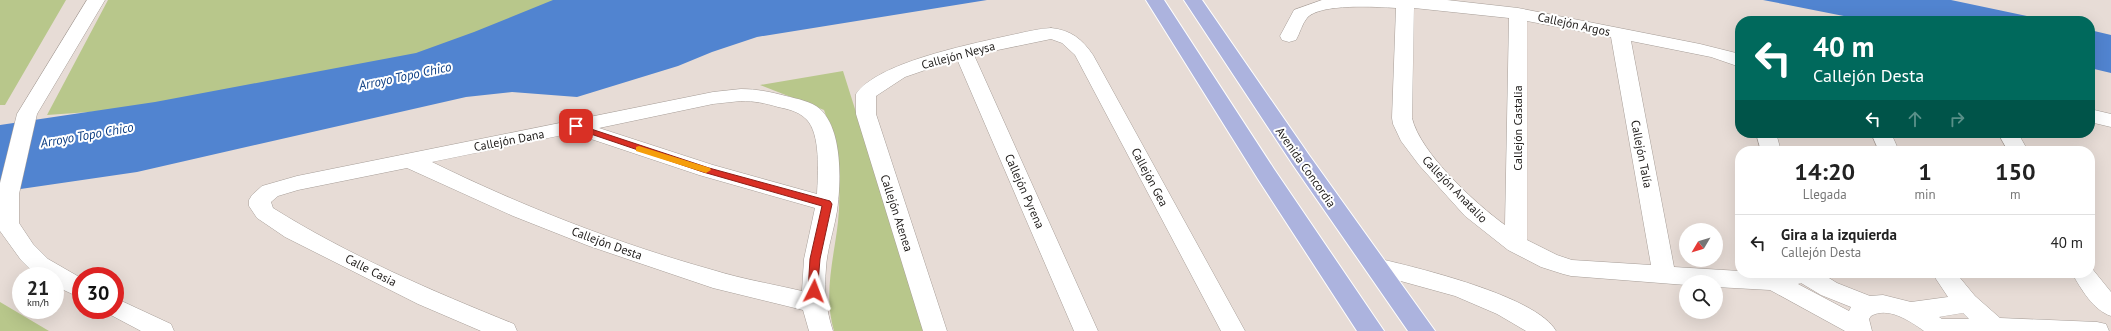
<!DOCTYPE html>
<html lang="es">
<head>
<meta charset="utf-8">
<style>
	:root { --surface:#fff; --page:#f2f2f2; --text:#222; --muted:#767676; --line:#e0e0e0 }
	body { margin:0; font-family:"PT Sans",sans-serif; background:var(--page); color:var(--text); height:100vh; display:flex; flex-direction:column; font-size:15px; white-space:nowrap }
	* { box-sizing:border-box; margin:0 }
	p { font-size:13px; color:var(--muted) }
	.icon { flex:none; width:22px; height:22px; fill:none; stroke:currentColor; stroke-width:2; stroke-linecap:round; stroke-linejoin:round }
	.map { position:relative; flex:1; overflow:hidden }
	.side { position:absolute; left:1735px; top:146px; width:360px; height:132px; display:flex; flex-direction:column; background:var(--surface); border-radius:16px; box-shadow:0 4px 16px #0002 }
	.side>* { flex:none }
	.banner { position:absolute; left:1735px; top:16px; width:360px; height:122px; border-radius:16px; box-shadow:0 4px 16px #0002; background:#00695c; color:#fff; overflow:hidden }
	.needle { width:26px; rotate:232deg }
	.controls { position:absolute; left:1679px; top:223px; display:grid; gap:8px }
	.controls a { display:grid; place-items:center; width:44px; height:44px; border-radius:50%; background:var(--surface); box-shadow:0 4px 16px #0002; font-size:20px }
	.speed { position:absolute; left:12px; top:267px; display:flex; gap:8px; font-size:20px; font-weight:700; text-align:center }
	.speed>* { display:grid; place-content:center; width:52px; height:52px; border-radius:50%; background:var(--surface); box-shadow:0 4px 16px #0002; line-height:1 }
	.speed small { font-size:10px; font-weight:400 }
	.speed .limit { border:6px solid #d22; background:#fff; color:#111 }
	.pin { position:absolute; display:grid; place-items:center; width:34px; height:34px; color:#fff; margin:-17px; border-radius:8px; box-shadow:0 2px 6px #0006 }
	.me { position:absolute; width:44px; margin:-22px; rotate:3deg; stroke-linejoin:round; filter:drop-shadow(0 0 3px #0008) }
	.turn { display:flex; align-items:center; gap:14px; height:84px; padding:0 12px; font-size:18px }
	.turn .icon { width:52px; height:52px; stroke-width:2.5 }
	.turn b { display:block; font-size:28px; line-height:34px }
	.lanes { display:flex; align-items:center; height:38px; padding:0 12px; background:#0003; justify-content:center; gap:20px; direction:ltr }
	.lanes .off { opacity:.35 }
	.eta { display:flex; justify-content:space-evenly; align-items:center; height:68px; text-align:center }
	.eta b { font-size:24px; font-weight:800; line-height:28px }
	ul { padding:0; list-style:none }
	li { display:flex; align-items:center; gap:12px; height:56px; padding:0 12px; border-top:1px solid var(--line) }
	li div { flex:1 }
	li b { display:block; font-size:15px }
	li em { font-style:normal }
	.map>svg:first-child { display:block }
</style>
</head>
<body>
<div class="map">
<svg width="2111" height="331" viewBox="0 0 2111 331">
	<rect width="100%" height="100%" fill="#e7dcd6"/>
	<path fill="#b8c78b" d="M0 0H66L5 105H0Z
		M108 0H659L189 105 47 115Z
		M843 71 925 331H834C823 294 834 258 838 222 842 184 837 145 824 110L760 85Z
		M0 302 49 331H0Z"/>
	<path fill="#5184d0" d="M553 0H987L757 37 712 52 678 66 577 97 512 92 466 97 137 172 0 192V125L155 102 416 53 474 32Z
		M1763 0H1951L2050 21H1869Z
		M2090 30 2111 35V73L2090 68Z"/>
	<g fill="none" stroke-linecap="round" stroke-linejoin="round">
		<defs>
			<path id="minor" d="M87 0H105L37 114 19 194V223L33 244 48 259 81 278V298L55 286V276H39L32 271 21 260 0 231V183L17 114Z
				M1322 0H1447L1518 8 1700 44 1740 54V67L1711 57 1631 41 1674 267 1740 271V273H1821L1837 283 1870 296 1883 295 1911 302 1948 297 1932 273H1956L1975 296 2000 318 2097 322 2106 324 2109 331H1924C1910 321 1888 306 1871 316L1869 319 1872 331H1845L1770 290 1716 287V282H1686V285L1571 276 1563 274 1541 267 1508 250 1465 216 1419 165 1401 141 1393 124 1392 118 1396 8C1377 7 1320 3 1307 18 1302 24 1300 33 1296 40L1289 42 1282 40 1280 36 1294 10ZM1414 8 1509 18 1505 225C1476 204 1420 153 1412 118ZM1527 21 1611 37 1651 265 1572 260 1557 255 1527 240ZM1801 283 1821 295 1851 307 1849 311 1798 284ZM1963 313 1969 319H1942L1939 317Z
				M1051 28C1071 30 1082 39 1093 55L1245 331H1221L1075 55 1062 43 1051 39 974 55 1098 331H1074L957 59 905 77 876 96V114L947 331H923L856 114V94C877 63 967 45 1002 37 1018 34 1034 29 1051 28Z
				M741 89C757 89 771 92 786 96 797 99 811 101 820 109 843 130 841 183 837 211 834 230 827 249 826 268 824 290 826 310 833 331H809L803 310 713 288 589 246 513 216 407 168 298 190 278 196 271 202 273 208C348 255 432 291 514 324L517 331H481L418 304 285 237 257 218 249 206V200L252 195 262 186 297 176 713 92ZM741 101C754 101 765 103 778 107 787 109 798 111 806 119 821 133 818 174 817 194L713 165 599 128 713 104ZM573 133 699 175 815 208 804 259 802 291C772 284 742 279 713 270 616 243 522 206 432 162Z
				M2090 109 2111 114V127L2090 122Z
				M1756 133H1776L1781 151H1761Z
				M1871 133H1891L1899 151H1879Z
				M1998 133H2018L2028 151H2008Z
				M1376 258C1415 267 1537 296 1556 331H1526L1497 314 1455 296 1368 272 1364 266 1368 260Z
				M2090 266 2111 292V316C2093 310 2081 289 2072 273H2090Z
				M115 298 171 324 174 331H141L107 313 105 310H115Z"/>
			<path id="major" d="M1146 0H1164L1274 169 1384 331H1357L1258 179Z
				M1184 0H1202L1309 155 1435 331H1408L1293 165Z"/>
		</defs>
		<use href="#minor" stroke="#a79e98" stroke-width="1"/>
		<use href="#major" stroke="#fff" stroke-width="2"/>
		<use href="#minor" fill="#fff" fill-rule="evenodd"/>
		<use href="#major" fill="#acb3de" fill-rule="evenodd"/>
	</g>
	<path fill="#d93025" stroke="#8d1f18" d="M576 124 709 168 830 201 832 204 820 259 817 294H810L808 291 810 259 822 206 703 172 573 128V125Z"/>
	<path fill="#f59e0b" d="M639 146 710 168 711 170 706 173 636 151V147Z"/>
	<g text-anchor="middle" dominant-baseline="central" stroke-width="4" stroke-linejoin="round" paint-order="stroke">
		<g font-size="12" fill="#1f1c1a" stroke="#fff">
			<text transform="translate(1574 24) rotate(12)">Callejón Argos</text>
			<text transform="translate(958 55) rotate(-15)">Callejón Neysa</text>
			<text transform="translate(1517 128) rotate(-90)">Callejón Castalia</text>
			<text transform="translate(509 140) rotate(-11)">Callejón Dana</text>
			<text transform="translate(1642 154) rotate(79)">Callejón Talía</text>
			<text transform="translate(1306 167) rotate(55)">Avenida Concordia</text>
			<text transform="translate(1150 177) rotate(62)">Callejón Gea</text>
			<text transform="translate(1455 189) rotate(46)">Callejón Anatalio</text>
			<text transform="translate(1025 191) rotate(66)">Callejón Pyrena</text>
			<text transform="translate(897 213) rotate(72)">Callejón Atenea</text>
			<text transform="translate(607 243) rotate(20)">Callejón Desta</text>
			<text transform="translate(371 270) rotate(27)">Calle Casia</text>
		</g>
		<g font-size="13" font-style="italic" fill="#0e3f84" stroke="#fff">
			<text transform="translate(405 76) rotate(-12)">Arroyo Topo Chico</text>
			<text transform="translate(87 135) rotate(-10)">Arroyo Topo Chico</text>
		</g>
	</g>
</svg>
<div class="controls">
<a><svg class="needle" viewBox="-14 -14 28 28"><path d="M0-13l5 13h-10z" fill="#e53935"/><path d="M0 13l5-13h-10z" fill="#767676"/></svg></a>
<a><svg class="icon" aria-label="search" viewBox="0 0 24 24"><circle cx="10" cy="10" r="6"/><path d="M15 15l6 6"/></svg></a>
</div>
<div class="speed"><div>21<small>km/h</small></div><div class="limit">30</div></div>
<div class="pin" style="left:576px;top:126px;background:#d93025"><svg class="icon" aria-label="arrive" viewBox="0 0 24 24"><path d="M6 21V4h12l-3 4 3 4H6"/></svg></div>
<svg class="me" style="left:814px;top:291px" viewBox="-20 -20 40 40"><path d="M0-17L14 15 0 8-14 15z" fill="#d93025" stroke="#fff" stroke-width="4"/></svg>
<div class="banner">
<div class="turn"><svg class="icon" aria-label="left" viewBox="0 0 24 24"><path d="M17 20v-9H6M10 6l-5 5 5 5"/></svg><div><b>40 m</b>Callejón Desta</div></div>
<div class="lanes"><svg class="icon" aria-label="left" viewBox="0 0 24 24"><path d="M17 20v-9H6M10 6l-5 5 5 5"/></svg><svg class="icon off" aria-label="ahead" viewBox="0 0 24 24"><path d="M12 20V5M6 11l6-6 6 6"/></svg><svg class="icon off" aria-label="right" viewBox="0 0 24 24"><path d="M7 20v-9h11M14 6l5 5-5 5"/></svg></div>
</div>
<section class="side">
<div class="eta">
<div><b>14:20</b><p>Llegada</p></div>
<div><b>1</b><p>min</p></div>
<div><b>150</b><p>m</p></div>
</div>
<ul>
<li><svg class="icon" aria-label="left" viewBox="0 0 24 24"><path d="M17 20v-9H6M10 6l-5 5 5 5"/></svg><div><b>Gira a la izquierda</b><p>Callejón Desta</p></div><em>40 m</em></li>
</ul>
</section>
</div>
</body>
</html>
